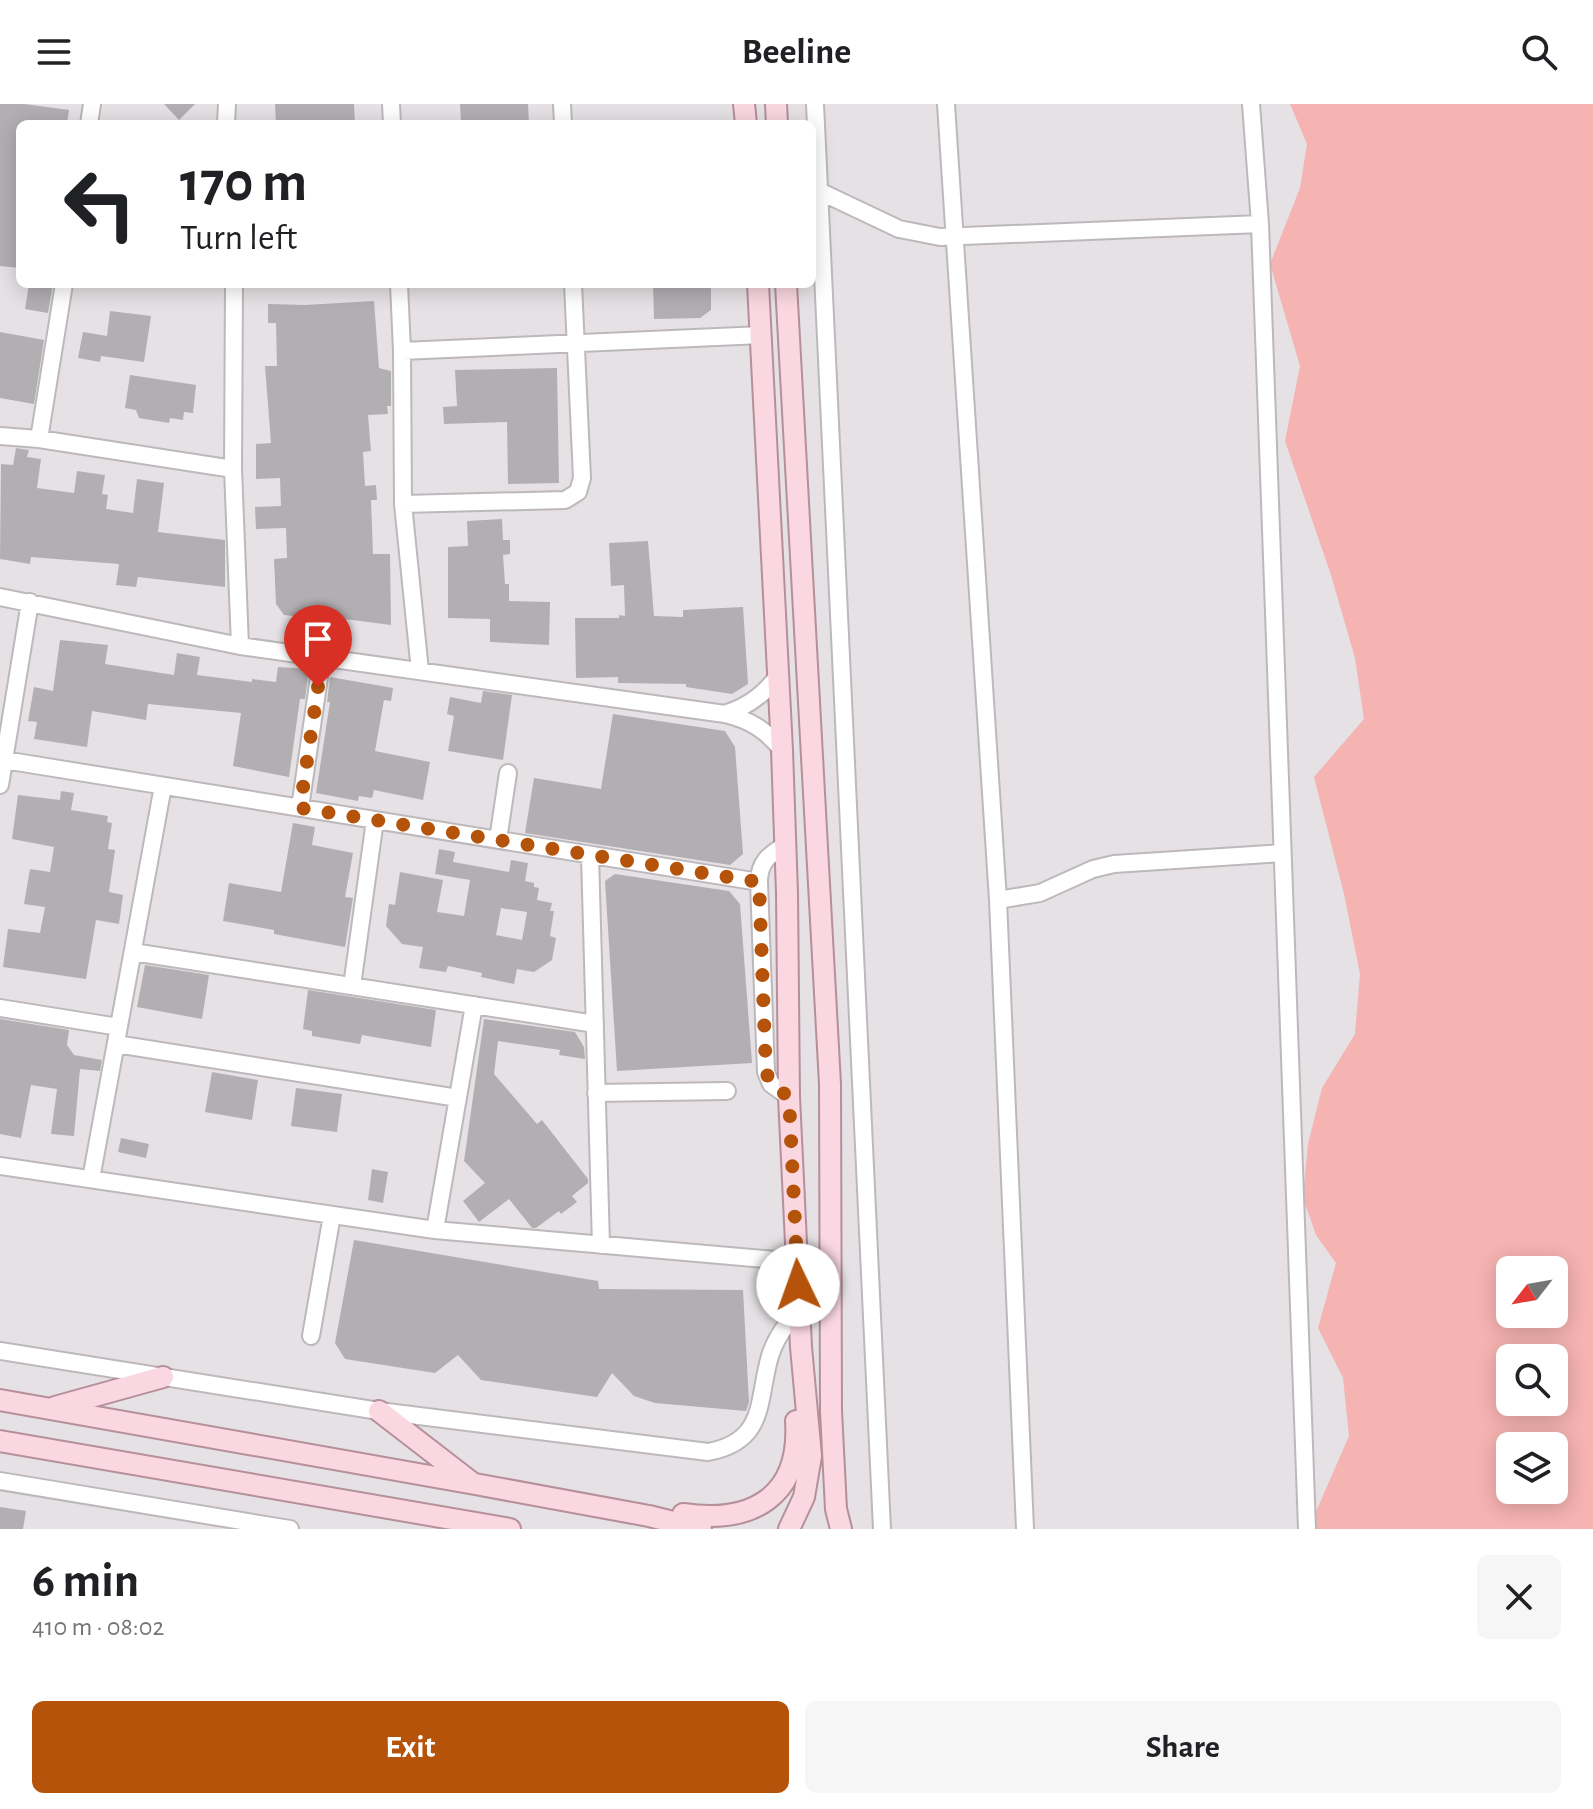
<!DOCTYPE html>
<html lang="en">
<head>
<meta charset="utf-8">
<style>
	:root { --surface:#fff; --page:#f6f6f6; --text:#202124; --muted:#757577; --accent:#b45309 }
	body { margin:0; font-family:"Alegreya Sans",sans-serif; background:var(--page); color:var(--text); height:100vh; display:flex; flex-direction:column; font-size:30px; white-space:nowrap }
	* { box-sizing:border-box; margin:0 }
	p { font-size:26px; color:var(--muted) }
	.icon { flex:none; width:44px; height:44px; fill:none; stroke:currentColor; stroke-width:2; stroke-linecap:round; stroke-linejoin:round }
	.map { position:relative; height:1425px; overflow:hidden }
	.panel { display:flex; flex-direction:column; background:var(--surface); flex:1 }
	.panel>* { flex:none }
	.guide { position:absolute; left:16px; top:16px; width:800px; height:168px; border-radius:12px; box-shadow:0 4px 20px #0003; background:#fff; color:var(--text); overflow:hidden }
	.needle { width:52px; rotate:239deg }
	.controls { position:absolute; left:1496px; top:1152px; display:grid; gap:16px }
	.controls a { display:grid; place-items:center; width:72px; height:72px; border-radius:12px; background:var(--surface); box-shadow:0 4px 20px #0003; font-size:40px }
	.pin { position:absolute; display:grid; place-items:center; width:68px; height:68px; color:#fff; margin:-82px -34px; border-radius:50% 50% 50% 0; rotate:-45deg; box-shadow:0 0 8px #0007 }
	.pin .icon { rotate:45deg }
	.me { position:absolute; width:88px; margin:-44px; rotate:357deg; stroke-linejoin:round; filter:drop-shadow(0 0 6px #0008) }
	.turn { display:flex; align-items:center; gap:28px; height:168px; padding:0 32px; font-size:36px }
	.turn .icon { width:104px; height:104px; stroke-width:2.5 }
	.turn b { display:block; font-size:56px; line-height:68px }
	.round { display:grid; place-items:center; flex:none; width:84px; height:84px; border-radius:12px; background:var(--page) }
	.summary { display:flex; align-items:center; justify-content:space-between; height:136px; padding:0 32px }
	h1 { font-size:48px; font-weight:700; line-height:60px }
	.primary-button { display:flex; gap:16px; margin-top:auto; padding:16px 32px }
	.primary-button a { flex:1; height:92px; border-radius:12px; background:var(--accent); color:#fff; font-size:32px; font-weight:700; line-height:92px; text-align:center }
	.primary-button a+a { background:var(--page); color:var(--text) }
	header { display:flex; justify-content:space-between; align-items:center; height:104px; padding:0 32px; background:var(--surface); font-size:36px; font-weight:700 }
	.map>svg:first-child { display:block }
</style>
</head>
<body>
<header><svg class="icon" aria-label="menu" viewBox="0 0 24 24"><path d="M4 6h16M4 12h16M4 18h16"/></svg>Beeline<svg class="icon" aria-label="search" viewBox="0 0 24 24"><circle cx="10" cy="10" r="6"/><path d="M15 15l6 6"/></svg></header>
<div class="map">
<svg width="1593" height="1425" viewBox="0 0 1593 1425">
	<rect width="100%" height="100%" fill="#e5e1e4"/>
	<path fill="#f5b3b1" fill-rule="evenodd" d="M1290 0H1593V1425H1317L1312 1417 1349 1332 1343 1274 1318 1224 1336 1159 1316 1131 1303 1094 1308 1040 1322 984 1355 930 1360 870 1344 790 1314 673 1364 615 1355 554 1331 471 1285 337 1300 262 1270 160 1300 84 1307 40ZM1510 1166H1554V1210H1510ZM1510 1254H1554V1298H1510ZM1510 1342H1554V1386H1510Z"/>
	<path fill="#b2afb3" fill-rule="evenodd" d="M0 0H24L69 6 67 20H20V164L0 162Z
		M164 0H195L179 16Z
		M275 0H354L355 20H276Z
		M460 0H528L529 20H472L471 16 461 17Z
		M29 180H53L48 209 25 205Z
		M653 180H711V206L700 214 654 215Z
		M374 197 379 264 391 267V302H387L388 310 368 311 371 347 363 348 365 382 376 381 377 396H371L373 450H390L391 521 329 513V516L284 511 276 500 274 455 287 454 286 424 256 425 255 403 281 402 280 374 256 375V340L271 339 265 262H277L276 219H268V200L305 201Z
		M110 207 151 212 144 258 101 252 100 258 78 254 83 228 107 232Z
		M0 228 44 236 34 300 0 294Z
		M557 264 559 379 508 380 507 318 444 320 443 303 457 302 455 266Z
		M130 271 196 281 193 309 184 308 183 316 170 314 169 319 139 314 136 306 125 304Z
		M16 344 29 346 27 353 41 355 37 384 74 389 77 367 105 371 102 390 108 391 106 405 133 409 137 375 164 379 158 428 225 436V483L138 473 136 483 116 481 119 460 31 453 30 460 0 455 1 360 13 361Z
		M502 415 503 436H510V450L503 451 505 480H509V497L550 498 549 541 490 538V515L448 514V443L468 442 467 417Z
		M648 437 654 512 683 513V506L743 503 748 580 732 590 686 583V580L618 579V573L576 574 575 514H619V511L625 512 624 481 611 482 609 439Z
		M60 536 108 541 105 560 174 571 177 549 200 553 197 571 252 578V575L276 578 278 563 309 565 305 595H300L289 673 233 662 241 609 148 600 146 616 92 607 87 643 34 635 37 618 28 617 34 583 53 587Z
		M330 573 393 584 391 597 384 596 375 647 430 658 423 696 374 686 372 694 359 692 358 697 316 689 330 598H327Z
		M483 587 512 591 503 656 448 647 454 612 447 610 450 593 481 599Z
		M613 610 725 627 735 643 743 750 730 761 525 729 534 674 601 685Z
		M61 687 74 689 71 706 108 712 107 718 112 719 108 745 115 746 109 788 123 791 119 820 96 816 86 875 3 863 8 825 40 829 45 803 24 800 30 765 50 768 54 743 12 735 18 691 60 696Z
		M293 719 315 723 312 741 353 749 345 793 353 794 345 843 274 830V826L223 817 229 779 281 788Z
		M439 745 455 748 453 758 509 768 511 756 528 759 525 777 534 779V783L539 784 537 796 552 799 550 807H554L550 832 556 834 552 856 534 868 517 865 514 880 481 873 482 869 448 862 446 868 419 864 423 843 402 840 386 822 389 800 395 801 400 768 443 776 437 808 464 812 470 776 435 770ZM501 804 527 808 522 836 496 831Z
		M615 770 729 787 740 800 752 959 617 967 605 777Z
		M145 861 209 871 202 915 137 903Z
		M308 886 436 906 431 943 362 931 360 940 312 932V927L303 925Z
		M0 915 69 926 67 941 74 951 102 956 100 967 80 965 74 1032 51 1030 57 985 31 981 21 1034 0 1030Z
		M484 915 575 928 584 943 585 955 559 951 560 946 498 937 494 970 537 1020 542 1016 588 1075V1079L572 1092 577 1098 561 1110 559 1107 536 1124H532L509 1095 479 1118 463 1097 485 1079 464 1057Z
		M212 968 258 976 252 1016 205 1008Z
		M296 984 342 990 337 1028 291 1022Z
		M121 1034 149 1040 146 1054 118 1048Z
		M372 1065 388 1068 383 1099 368 1096Z
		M354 1136 598 1177 599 1185 743 1186 749 1298 746 1307 655 1299 634 1292 612 1269 597 1293 481 1276 458 1251 435 1269 345 1255 335 1239Z
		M0 1403 26 1407 23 1425H0Z"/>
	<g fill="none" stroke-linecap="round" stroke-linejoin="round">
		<defs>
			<path id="minor" d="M391 0 392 20
				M562 0 563 20
				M815 0 882 1425
				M946 0 998 796 1025 1425
				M1251 0 1260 120 1307 1425
				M89 20 92 0
				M226 20 227 0
				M819 87 899 125 940 133 1260 120
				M234 180 233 365 240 542
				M399 180 402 247 403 400 420 567
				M402 247 762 231
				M0 332 39 335 233 365
				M39 335 64 180
				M403 400 565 396 578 388 582 374 573 180
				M0 493 240 542 725 610C750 616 766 626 782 646
				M727 609C749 602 764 590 778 572
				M4 656 759 778
				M0 681 30 498
				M300 704 322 553
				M498 736 508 669
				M785 741C769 751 759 758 759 778L766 968 771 980 789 993
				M590 751 601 1141
				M998 796 1040 789 1093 765 1114 760 1282 749
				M133 848 595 920
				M352 882 375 716
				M0 904 119 923
				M116 940 458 994
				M596 989 727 987
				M0 1062 435 1126 797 1158
				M91 1075 163 682
				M435 1126 474 901
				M311 1232 332 1111
				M0 1247 379 1307 708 1348C767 1337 757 1296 770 1252 776 1233 787 1219 800 1204
				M0 1377 290 1425"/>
			<path id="major" d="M744 0 746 20
				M776 0 777 20
				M758 180 782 646 787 789 789 993 801 1243 811 1352 804 1393 789 1425
				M786 180 830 980 831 1307 836 1405 841 1425
				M0 1296 475 1380 649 1412 701 1425
				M55 1303 163 1273
				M379 1307 471 1378
				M0 1337 510 1425
				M683 1410C752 1420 801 1393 796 1317"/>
		</defs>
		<use href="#minor" stroke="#bdb8bb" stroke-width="20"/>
		<use href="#major" stroke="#b58f9a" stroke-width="24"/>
		<use href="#minor" stroke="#fff" stroke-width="16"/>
		<use href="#major" stroke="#fad7e1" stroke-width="20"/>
	</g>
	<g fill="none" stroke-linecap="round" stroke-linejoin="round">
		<path stroke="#b45309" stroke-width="14" stroke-dasharray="0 25.2" d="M318 583 300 704 759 778 766 968 771 980 789 993 798 1181"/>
	</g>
</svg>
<div class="controls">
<a><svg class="needle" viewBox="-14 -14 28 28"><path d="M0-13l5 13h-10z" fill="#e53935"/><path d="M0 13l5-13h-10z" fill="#757577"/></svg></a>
<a><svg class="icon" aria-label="search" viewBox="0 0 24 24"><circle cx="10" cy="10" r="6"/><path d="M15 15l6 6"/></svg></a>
<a><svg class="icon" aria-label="layers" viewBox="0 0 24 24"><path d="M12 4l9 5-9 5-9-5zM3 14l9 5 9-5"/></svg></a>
</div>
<div class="pin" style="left:318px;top:583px;background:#d93025"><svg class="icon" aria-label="arrive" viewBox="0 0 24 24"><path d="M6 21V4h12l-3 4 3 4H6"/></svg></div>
<svg class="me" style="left:798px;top:1181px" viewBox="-20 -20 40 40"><circle r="19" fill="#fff"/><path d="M0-13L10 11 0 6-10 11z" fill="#b45309"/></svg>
<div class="guide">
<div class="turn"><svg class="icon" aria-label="left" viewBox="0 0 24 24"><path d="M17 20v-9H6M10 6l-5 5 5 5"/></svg><div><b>170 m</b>Turn left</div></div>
</div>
</div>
<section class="panel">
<div class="summary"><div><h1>6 min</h1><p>410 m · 08:02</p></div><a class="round"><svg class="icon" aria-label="close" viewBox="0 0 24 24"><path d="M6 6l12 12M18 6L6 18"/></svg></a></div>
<div class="primary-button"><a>Exit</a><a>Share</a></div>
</section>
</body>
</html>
